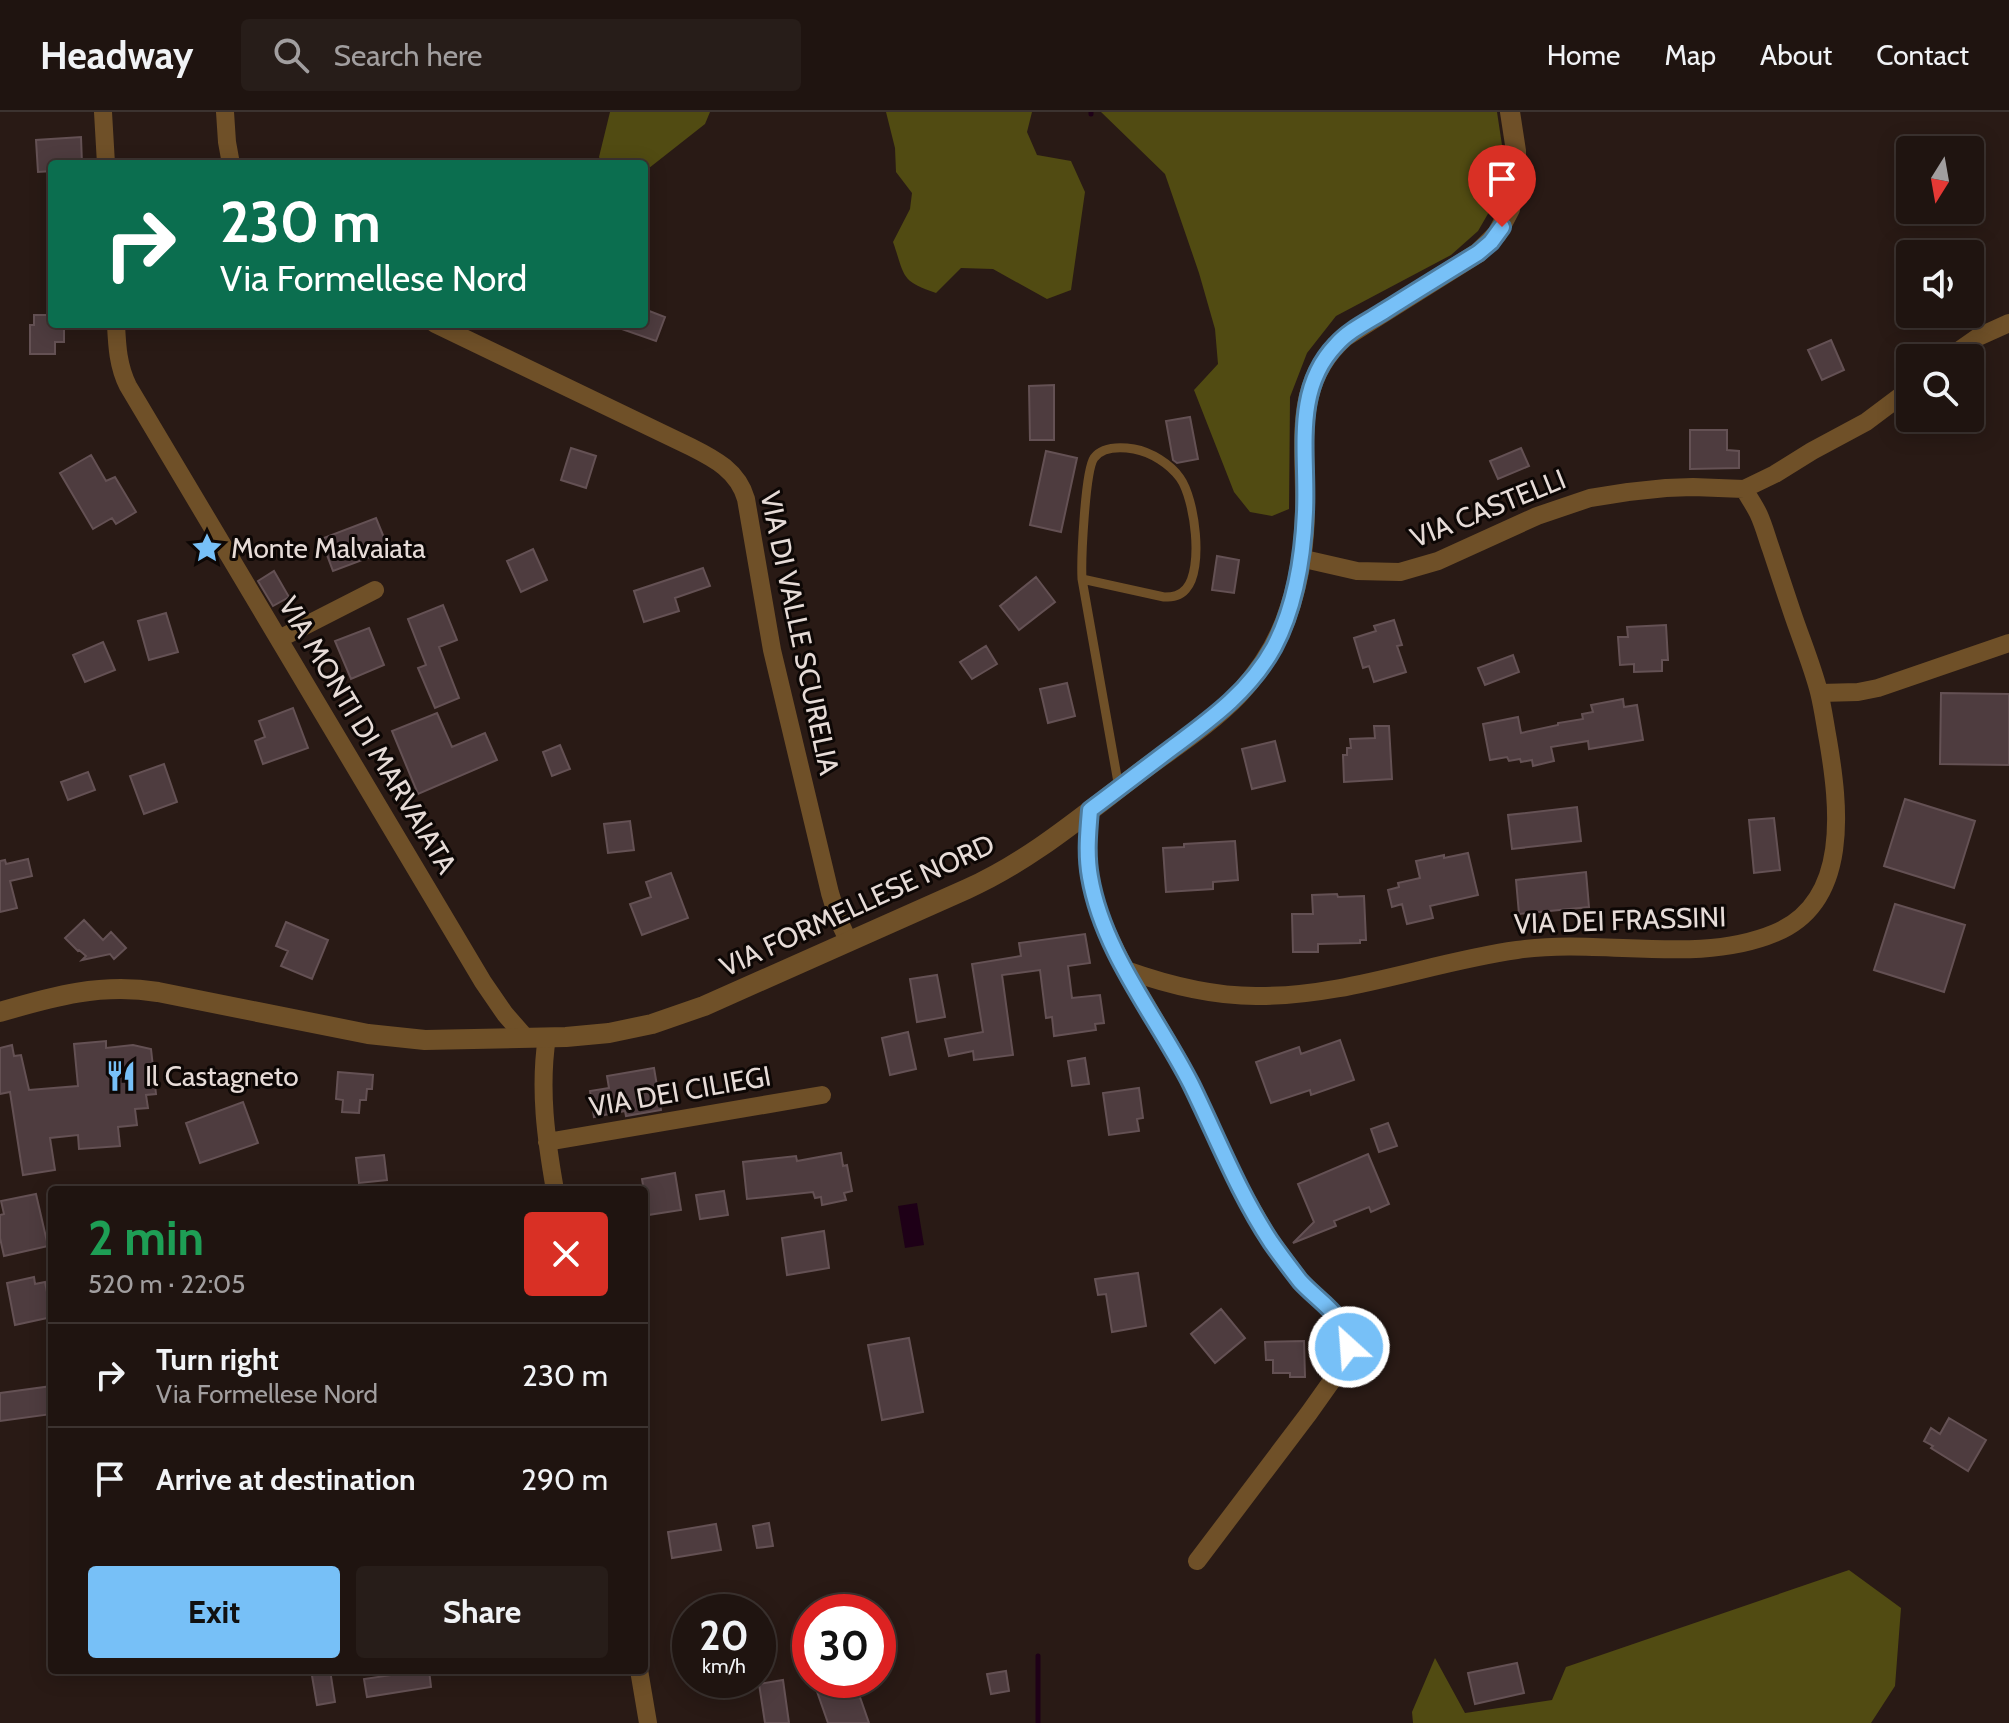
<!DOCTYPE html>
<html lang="en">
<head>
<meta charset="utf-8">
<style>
	:root { --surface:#1f1410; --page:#271d19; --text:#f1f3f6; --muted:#a19e9f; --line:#3c3330; --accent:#77c0f7 }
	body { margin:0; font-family:Cabin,sans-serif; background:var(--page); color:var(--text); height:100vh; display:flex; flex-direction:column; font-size:30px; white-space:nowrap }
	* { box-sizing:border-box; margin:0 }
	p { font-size:26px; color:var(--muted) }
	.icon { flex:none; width:44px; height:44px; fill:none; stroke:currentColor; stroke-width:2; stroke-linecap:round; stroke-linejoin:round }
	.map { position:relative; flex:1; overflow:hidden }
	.panel { position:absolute; left:48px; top:1074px; width:600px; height:488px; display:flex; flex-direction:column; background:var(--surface); border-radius:8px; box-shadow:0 4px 20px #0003,0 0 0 2px var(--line) }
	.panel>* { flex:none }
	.banner { position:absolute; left:48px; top:48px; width:600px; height:168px; border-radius:8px; box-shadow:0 4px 20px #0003,0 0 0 2px var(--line); background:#0b6e4f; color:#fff; overflow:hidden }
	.needle { width:52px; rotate:191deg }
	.tools { position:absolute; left:1896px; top:24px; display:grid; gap:16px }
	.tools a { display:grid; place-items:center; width:88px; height:88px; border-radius:8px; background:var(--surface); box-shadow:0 4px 20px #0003,0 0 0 2px var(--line); font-size:40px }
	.speed { position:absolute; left:672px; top:1482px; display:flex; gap:16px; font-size:40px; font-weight:700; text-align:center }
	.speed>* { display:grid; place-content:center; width:104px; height:104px; border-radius:50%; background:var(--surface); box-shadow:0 4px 20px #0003,0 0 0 2px var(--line); line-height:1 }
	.speed small { font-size:20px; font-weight:400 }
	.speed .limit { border:12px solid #d22; background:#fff; color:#111 }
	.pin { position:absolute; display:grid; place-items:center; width:68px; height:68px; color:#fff; margin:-82px -34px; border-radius:50% 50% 50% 0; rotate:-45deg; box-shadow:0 0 8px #0007 }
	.pin .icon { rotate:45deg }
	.me { position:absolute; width:88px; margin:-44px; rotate:334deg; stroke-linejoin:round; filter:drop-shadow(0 0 6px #0008) }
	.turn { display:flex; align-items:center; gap:28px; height:168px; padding:0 40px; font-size:36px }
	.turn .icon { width:104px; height:104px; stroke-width:2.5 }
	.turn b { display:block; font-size:56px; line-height:68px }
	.round { display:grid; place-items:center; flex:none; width:84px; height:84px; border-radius:8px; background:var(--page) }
	.headline { display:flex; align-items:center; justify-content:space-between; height:136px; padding:0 40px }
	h1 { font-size:48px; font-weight:700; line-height:60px; color:#1e9e55 }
	.cta { display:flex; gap:16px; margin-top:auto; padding:16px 40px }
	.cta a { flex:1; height:92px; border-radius:8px; background:var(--accent); color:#111; font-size:32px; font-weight:700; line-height:92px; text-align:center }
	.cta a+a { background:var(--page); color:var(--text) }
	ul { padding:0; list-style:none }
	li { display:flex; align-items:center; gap:24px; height:104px; padding:0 40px; border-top:2px solid var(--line) }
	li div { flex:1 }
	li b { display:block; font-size:30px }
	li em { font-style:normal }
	header { display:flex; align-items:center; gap:48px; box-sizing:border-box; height:112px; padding:0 40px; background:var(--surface); border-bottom:2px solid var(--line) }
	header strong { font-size:38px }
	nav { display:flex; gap:44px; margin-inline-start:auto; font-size:28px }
	.search { width:560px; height:72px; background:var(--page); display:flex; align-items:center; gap:20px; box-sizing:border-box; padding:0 28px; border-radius:8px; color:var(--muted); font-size:30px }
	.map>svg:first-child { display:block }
</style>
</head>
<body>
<header>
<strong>Headway</strong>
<div class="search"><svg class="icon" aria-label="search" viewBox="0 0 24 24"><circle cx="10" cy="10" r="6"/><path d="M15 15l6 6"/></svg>Search here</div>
<nav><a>Home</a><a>Map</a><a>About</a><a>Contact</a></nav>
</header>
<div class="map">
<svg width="2009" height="1611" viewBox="0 0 2009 1611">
	<rect width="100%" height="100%" fill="#291a15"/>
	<path fill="#514b12" d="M610 0H710L705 12 644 60V52H602L599 45Z
		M886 0H1032L1027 20 1037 43 1071 49 1085 80 1071 178 1047 187 993 157 961 156 936 181C900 169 905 164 893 130L910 97 912 81 896 60 895 36Z
		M1101 0H1497L1502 33 1497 70 1489 100 1478 119 1451 143 1336 204 1307 241 1290 285 1289 397 1272 404 1250 400 1234 380 1194 278 1218 252 1215 217 1199 161 1165 62Z
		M1849 1458 1901 1496 1895 1574 1871 1611H1413L1412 1600 1435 1546 1465 1601 1552 1588 1566 1555Z"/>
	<path fill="#1e0017" d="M917 1091 924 1133 905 1136 898 1094Z"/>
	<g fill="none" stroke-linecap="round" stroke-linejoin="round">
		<path stroke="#1e0017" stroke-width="5" d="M1091 0V2
			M1038 1611V1544"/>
	</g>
	<path fill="#4e3c3f" stroke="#645154" stroke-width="2" d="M81 25 82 52H52V59L38 60 36 28Z
		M644 197 665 205 656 229 613 214 614 212H644Z
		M34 203H52V212H64V230H55V242H30V213H34Z
		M1831 228 1844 258 1822 268 1808 238Z
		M1054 273V328H1030L1029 274Z
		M1190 305 1198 347 1177 351 1173 348 1166 309Z
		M1690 318H1727V338L1739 339V356L1690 357Z
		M571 336 596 344 586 376 561 368Z
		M1521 336 1529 354 1498 367 1490 349Z
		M1046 339 1077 346 1061 420 1030 413Z
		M91 343 106 369 115 365 136 400 116 412 112 406 93 417 60 361Z
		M376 406 389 438 333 459 321 427Z
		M533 437 547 468 521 480 507 449Z
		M1217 444 1239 448 1234 481 1212 478Z
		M703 456 710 474 675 486 679 499 644 510 634 479Z
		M274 459 289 485 273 494 258 469Z
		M1036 465 1055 490 1019 518 1000 494Z
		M443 493 457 528 439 535 459 586 435 596 418 556 426 553 408 507Z
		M166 501 178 540 149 548 138 509Z
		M1394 508 1402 533 1397 534 1406 560 1374 570 1369 554 1363 556 1354 526 1376 519 1374 514Z
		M1666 513 1668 548H1662V559L1634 560V552L1620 553 1618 525H1628L1627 515Z
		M369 516 384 553 351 567 335 529Z
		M103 530 115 558 85 570 73 543Z
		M986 534 997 552 972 567 960 550Z
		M1513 543 1519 560 1485 573 1478 556Z
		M1067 571 1075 604 1048 611 1040 577Z
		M1941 581 2009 582V653L1940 652Z
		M1623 587 1624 595 1637 593 1643 628 1589 637 1588 629 1551 635 1554 649 1533 654 1532 648 1521 650 1520 647 1509 649 1507 645 1490 648 1483 612 1518 605 1521 621 1558 613V611L1583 607 1582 602 1593 600 1591 593Z
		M293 596 308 636 263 652 255 629 265 625 259 609Z
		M437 601 452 635 485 621 497 648 418 682 392 619Z
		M1374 614H1389L1392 667 1344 670 1343 643H1347V636H1351L1350 627 1375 626Z
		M1275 629 1285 669 1252 677 1242 637Z
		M560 633 570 657 552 664 543 640Z
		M164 652 177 690 144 702 130 664Z
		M88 660 95 678 68 688 61 670Z
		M1905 687 1975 709 1954 776 1884 754Z
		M1577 695 1581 729 1512 737 1508 703Z
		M1774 706 1780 758 1754 761 1749 708Z
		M630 709 634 738 608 741 604 712Z
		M1235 729 1238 768 1213 770V777L1166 780 1163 736 1184 735V732Z
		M1468 741 1478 783 1430 794 1433 806 1407 812 1402 792 1392 795 1388 778 1399 775 1398 771 1420 766 1416 749 1444 743V746Z
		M28 747 32 764 10 769 17 796 0 800V749L5 748 6 752Z
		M1586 760 1589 795 1519 802 1516 768Z
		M671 761 688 806 642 823 630 792 651 785 646 770Z
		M1337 782 1338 785 1364 784 1366 828H1360V831L1318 832V840H1293L1292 802H1313L1312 783Z
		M1895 792 1965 813 1944 880 1874 858Z
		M84 808 103 828 111 820 126 836 114 847 110 842 82 848 86 844 79 838 78 839 65 826Z
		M286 810 328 828 312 867 281 854 288 839 276 834Z
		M1085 822 1090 851 1068 854 1072 886 1100 883 1104 911 1095 912 1096 918 1054 924 1052 905 1046 906 1040 858 1002 863 1013 943 974 948 973 939 949 944 945 927 983 920 972 852 1021 844 1019 831Z
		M937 863 945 905 917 910 910 867Z
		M908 920 916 957 890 963 882 926Z
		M1340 928 1354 968 1311 983 1310 978 1271 991 1256 950 1299 935 1301 942Z
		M106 929V936L133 933 151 937 156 982 146 983 148 996 135 997 137 1013 118 1015 120 1034 79 1037 78 1023 50 1026 55 1058 23 1063 10 980 0 982V936L12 933 14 944 21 943 29 978 78 974 74 932Z
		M1085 946 1089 972 1072 974 1068 949Z
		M654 956 661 998 626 1004 625 999 594 1005 590 979 609 976 607 964Z
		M338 960 373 963 372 977H367L366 988H360L359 1001 342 1000 343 988 336 987Z
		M1139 976 1143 1006 1137 1007 1139 1019 1109 1023 1103 981Z
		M243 990 258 1031 200 1051 186 1011Z
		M1388 1011 1397 1034 1379 1040 1371 1017Z
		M841 1041 843 1054 847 1053 852 1079 844 1081 846 1088 822 1093 821 1085 815 1086 813 1080 747 1087 743 1050 796 1044 797 1049Z
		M1368 1042 1389 1092 1371 1100 1369 1095 1334 1109 1336 1114 1293 1131 1314 1110 1298 1072Z
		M384 1043 387 1068 359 1071 356 1046Z
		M675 1061 681 1098 648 1103 642 1067Z
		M724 1079 728 1103 700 1107 696 1083Z
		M36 1082 48 1134 4 1144 0 1126V1103L4 1102 1 1089Z
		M824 1119 829 1156 787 1163 782 1126Z
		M1138 1161 1146 1214 1112 1220 1106 1182 1098 1183 1095 1167Z
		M34 1165 35 1172 45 1170 52 1205 15 1213 7 1171Z
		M1221 1197 1245 1226 1215 1251 1191 1222Z
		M909 1226 923 1300 882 1308 868 1233Z
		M1304 1229 1305 1265H1290V1261H1273V1248H1266L1265 1230Z
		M52 1274V1302L0 1309V1281Z
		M1949 1306 1986 1328 1968 1359 1931 1336 1933 1334 1924 1329 1931 1316 1940 1322Z
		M769 1411 773 1434 757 1436 753 1414Z
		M716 1412 721 1438 672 1446 668 1420Z
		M1517 1551 1524 1581 1475 1592 1468 1561Z
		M311 1558H330L335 1590 317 1593Z
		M411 1558H429L431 1575 367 1585 364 1567 412 1560Z
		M1006 1559 1009 1579 991 1582 987 1562Z
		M783 1568 789 1611H765L759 1572Z
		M813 1568H854L869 1611H828Z"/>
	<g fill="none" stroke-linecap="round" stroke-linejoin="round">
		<path stroke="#6f5028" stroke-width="9" d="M1082 467 1164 485C1173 485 1180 484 1186 477 1204 457 1195 387 1180 366 1170 352 1151 340 1134 337 1121 335 1103 334 1094 346 1085 359 1081 448 1082 467L1119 676"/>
		<path stroke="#6f5028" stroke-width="18" d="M103 0 106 52
			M225 0 227 30 231 52
			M116 212C117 234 118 254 128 274L483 870 505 902 526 926
			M435 212 691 335C715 347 738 359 746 387L772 538 830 781 838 807 849 830
			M1948 246 1978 225 2009 211
			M1300 446 1357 459 1400 460 1438 449 1537 404 1590 386 1628 380 1666 376 1693 375 1744 377 1775 362 1812 339 1866 310 1910 277
			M279 527 375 478
			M1820 581 1858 580 1878 576 2009 531
			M1090 698C1089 713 1087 728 1088 743 1089 786 1107 822 1126 858 1168 873 1212 884 1256 884 1346 885 1430 850 1517 838 1602 825 1696 854 1775 821 1851 790 1839 693 1828 628 1825 612 1823 596 1819 580 1812 553 1801 527 1792 500 1785 479 1778 458 1771 437 1767 426 1764 414 1759 403 1755 394 1749 386 1744 377
			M1126 858 1181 952 1239 1074 1268 1125 1300 1168 1339 1207 1349 1225V1235L1343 1253 1309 1301 1197 1449
			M547 925C539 977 546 1027 555 1078
			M547 1030 822 983
			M639 1558 648 1611"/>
		<path stroke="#6f5028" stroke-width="20" d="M0 900C54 884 101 871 158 880L368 922 425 928 566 925 609 921 652 912 704 894 967 777C1032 748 1087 700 1143 658 1175 634 1210 612 1238 583 1261 558 1280 528 1290 495 1300 464 1305 427 1305 394 1306 332 1292 270 1346 224L1478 141 1497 122 1510 97 1516 69V39L1510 0"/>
	</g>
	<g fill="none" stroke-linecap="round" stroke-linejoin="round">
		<defs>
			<path id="route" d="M1349 1235C1348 1205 1319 1190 1300 1169 1290 1156 1280 1143 1271 1130 1238 1080 1217 1025 1191 972 1157 905 1103 841 1090 765 1086 743 1088 721 1090 698 1117 678 1144 657 1172 636 1211 607 1250 579 1274 535 1295 495 1303 446 1305 400 1308 343 1292 279 1336 233 1349 218 1369 209 1386 198 1416 179 1447 160 1478 141L1491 130 1502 115"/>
		</defs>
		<use href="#route" stroke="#4d7da1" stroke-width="20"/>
		<use href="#route" stroke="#77c0f7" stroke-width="14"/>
	</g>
	<defs>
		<symbol id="sight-bare" viewBox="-9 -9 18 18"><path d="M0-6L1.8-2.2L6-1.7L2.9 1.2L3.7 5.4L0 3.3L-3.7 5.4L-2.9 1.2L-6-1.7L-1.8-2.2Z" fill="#77c0f7" stroke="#0d0705" stroke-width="2.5" paint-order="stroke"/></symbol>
		<symbol id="restaurant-bare" viewBox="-9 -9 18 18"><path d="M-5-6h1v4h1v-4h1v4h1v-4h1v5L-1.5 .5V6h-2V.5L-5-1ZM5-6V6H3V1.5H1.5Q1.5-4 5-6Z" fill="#77c0f7" stroke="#0d0705" stroke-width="2.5" paint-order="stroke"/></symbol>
	</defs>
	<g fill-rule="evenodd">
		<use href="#sight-bare" x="185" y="414" width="44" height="44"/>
		<use href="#restaurant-bare" x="99" y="942" width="44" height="44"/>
	</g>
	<g text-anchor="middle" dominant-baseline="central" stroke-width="6" stroke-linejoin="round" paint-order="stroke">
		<g font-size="28" fill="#e6dbd7" stroke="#0d0705">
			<text transform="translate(1488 396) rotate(-22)">VIA CASTELLI</text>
			<text transform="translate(800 521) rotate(78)">VIA DI VALLE SCURELIA</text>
			<text transform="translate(368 623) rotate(59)">VIA MONTI DI MARVAIATA</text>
			<text transform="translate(857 793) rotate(-25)">VIA FORMELLESE NORD</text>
			<text transform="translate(1620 808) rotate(-2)">VIA DEI FRASSINI</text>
			<text transform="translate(680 979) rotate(-10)">VIA DEI CILIEGI</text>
		</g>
		<g font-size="28" fill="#e6dbd7" stroke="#0d0705" text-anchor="start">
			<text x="231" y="436">Monte Malvaiata</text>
			<text x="145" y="964">Il Castagneto</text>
		</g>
	</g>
</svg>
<div class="tools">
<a><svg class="needle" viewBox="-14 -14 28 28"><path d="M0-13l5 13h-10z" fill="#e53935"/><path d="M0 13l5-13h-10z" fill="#a19e9f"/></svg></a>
<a><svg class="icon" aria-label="sound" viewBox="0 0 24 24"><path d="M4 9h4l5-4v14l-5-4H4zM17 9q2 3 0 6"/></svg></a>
<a><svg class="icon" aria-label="search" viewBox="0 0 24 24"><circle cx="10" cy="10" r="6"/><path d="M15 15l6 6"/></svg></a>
</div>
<div class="speed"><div>20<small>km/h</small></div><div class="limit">30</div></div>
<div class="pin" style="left:1502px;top:115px;background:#d93025"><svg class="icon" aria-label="arrive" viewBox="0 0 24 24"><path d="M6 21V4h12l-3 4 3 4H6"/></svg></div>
<svg class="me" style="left:1349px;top:1235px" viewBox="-20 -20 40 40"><circle r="17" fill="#77c0f7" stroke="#fff" stroke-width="3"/><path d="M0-11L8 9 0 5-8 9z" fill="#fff"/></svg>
<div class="banner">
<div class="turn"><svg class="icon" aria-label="right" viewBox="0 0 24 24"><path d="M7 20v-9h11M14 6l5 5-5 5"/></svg><div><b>230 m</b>Via Formellese Nord</div></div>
</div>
<section class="panel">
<div class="headline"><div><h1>2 min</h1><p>520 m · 22:05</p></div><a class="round" style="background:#d93025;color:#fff"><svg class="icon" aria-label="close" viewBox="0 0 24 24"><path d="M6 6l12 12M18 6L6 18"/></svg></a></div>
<ul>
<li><svg class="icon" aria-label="right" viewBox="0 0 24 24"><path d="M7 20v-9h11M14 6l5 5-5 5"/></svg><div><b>Turn right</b><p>Via Formellese Nord</p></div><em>230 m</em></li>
<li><svg class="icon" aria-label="arrive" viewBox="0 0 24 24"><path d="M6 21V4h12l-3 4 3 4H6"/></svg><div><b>Arrive at destination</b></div><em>290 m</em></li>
</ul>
<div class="cta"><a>Exit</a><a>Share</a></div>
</section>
</div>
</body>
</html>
